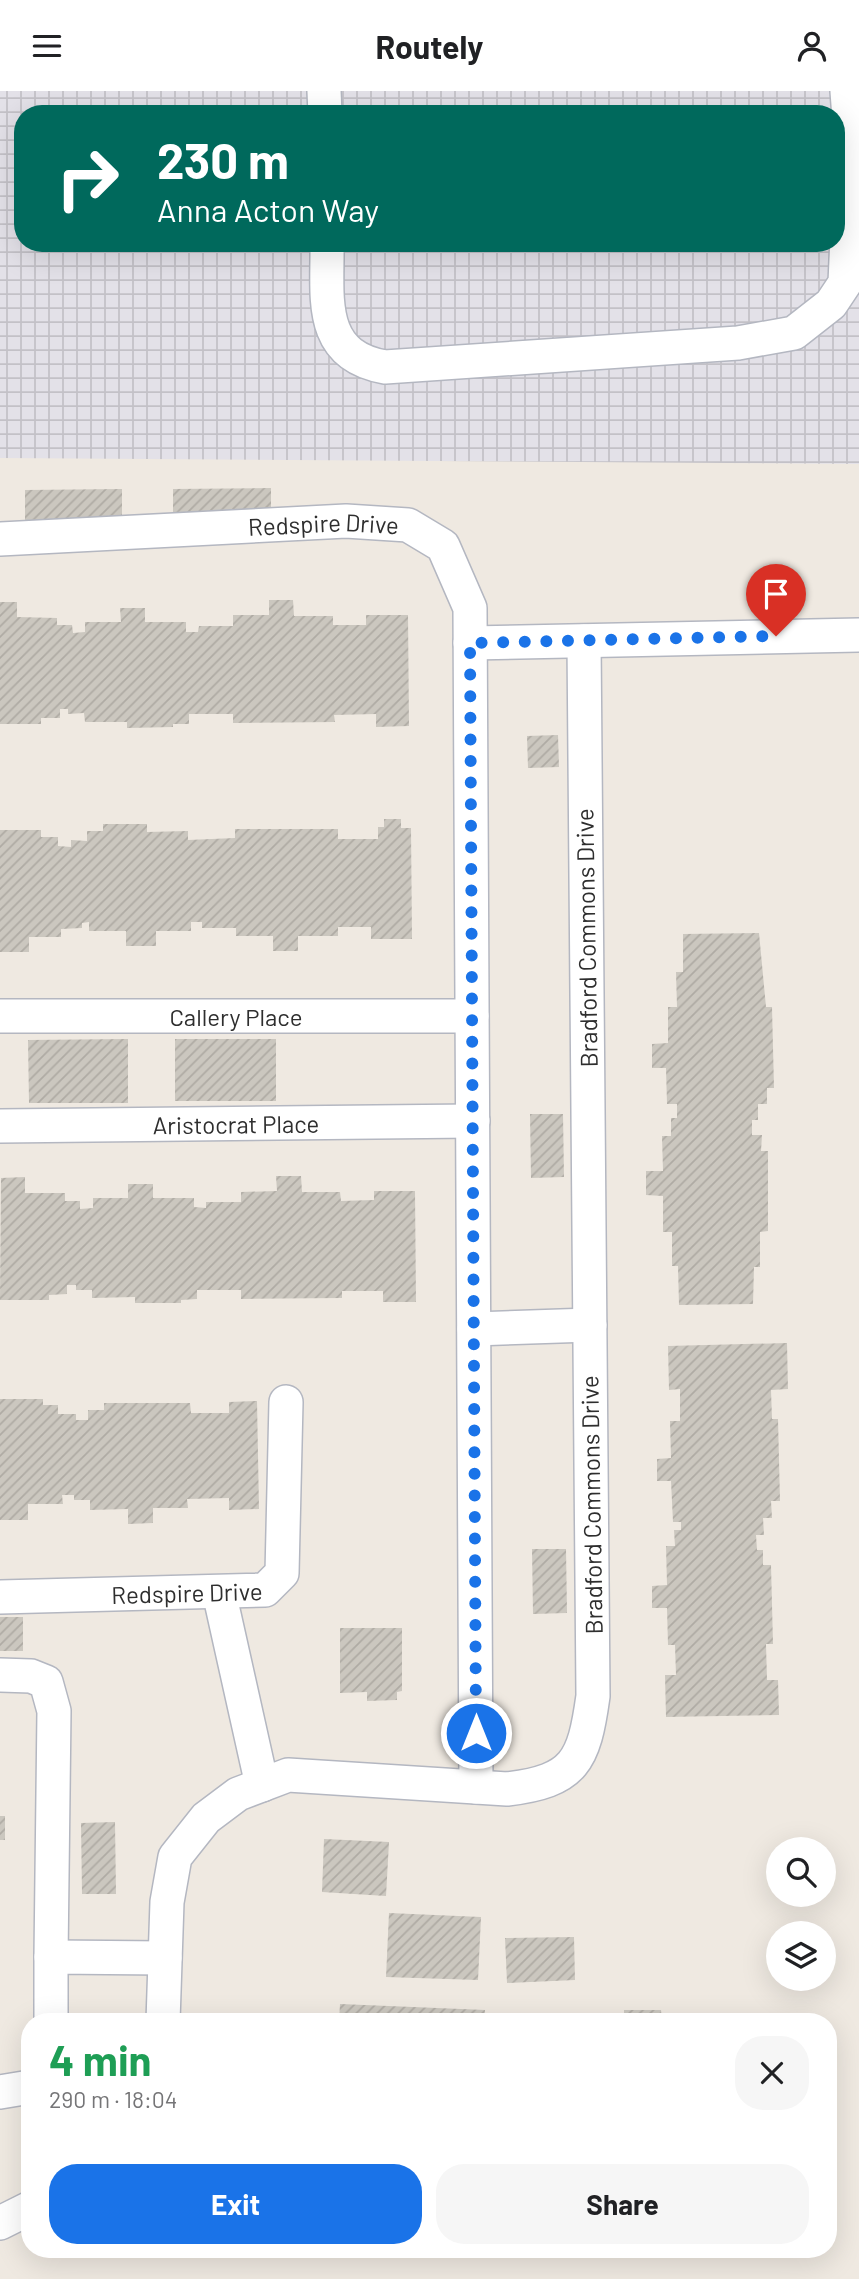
<!DOCTYPE html>
<html lang="en">
<head>
<meta charset="utf-8">
<style>
	:root { --surface:#fff; --page:#f6f6f6; --text:#202124; --muted:#757577; --accent:#1a73e8 }
	body { margin:0; font-family:Barlow,sans-serif; background:var(--page); color:var(--text); height:100vh; display:flex; flex-direction:column; font-size:26px; white-space:nowrap }
	* { box-sizing:border-box; margin:0 }
	p { font-size:23px; color:var(--muted) }
	.icon { flex:none; width:38px; height:38px; fill:none; stroke:currentColor; stroke-width:2; stroke-linecap:round; stroke-linejoin:round }
	.map { position:relative; flex:1; overflow:hidden }
	.drawer { position:absolute; left:21px; top:1922px; width:816px; height:245px; display:flex; flex-direction:column; background:var(--surface); border-radius:28px; box-shadow:0 7px 28px #0002 }
	.drawer>* { flex:none }
	.banner { position:absolute; left:14px; top:14px; width:831px; height:147px; border-radius:28px; box-shadow:0 7px 28px #0002; background:#00695c; color:#fff; overflow:hidden }
	.controls { position:absolute; left:766px; top:1746px; display:grid; gap:14px }
	.controls a { display:grid; place-items:center; width:70px; height:70px; border-radius:50%; background:var(--surface); box-shadow:0 7px 28px #0002; font-size:35px }
	.pin { position:absolute; display:grid; place-items:center; width:60px; height:60px; color:#fff; margin:-72px -30px; border-radius:50% 50% 50% 0; rotate:-45deg; box-shadow:0 0 7px #0007 }
	.pin .icon { rotate:45deg }
	.me { position:absolute; width:77px; margin:-38px; rotate:0deg; stroke-linejoin:round; filter:drop-shadow(0 0 5px #0008) }
	.turn { display:flex; align-items:center; gap:24px; height:147px; padding:0 28px; font-size:32px }
	.turn .icon { width:91px; height:91px; stroke-width:2.5 }
	.turn b { display:block; font-size:49px; line-height:60px }
	.round { display:grid; place-items:center; flex:none; width:74px; height:74px; border-radius:28px; background:var(--page) }
	.overview { display:flex; align-items:center; justify-content:space-between; height:119px; padding:0 28px }
	h1 { font-size:42px; font-weight:700; line-height:52px; color:#1e9e55 }
	.button { display:flex; gap:14px; margin-top:auto; padding:14px 28px }
	.button a { flex:1; height:80px; border-radius:28px; background:var(--accent); color:#fff; font-size:28px; font-weight:700; line-height:80px; text-align:center }
	.button a+a { background:var(--page); color:var(--text) }
	header { display:flex; justify-content:space-between; align-items:center; height:91px; padding:0 28px; background:var(--surface); font-size:32px; font-weight:700 }
	.map>svg:first-child { display:block }
</style>
</head>
<body>
<header><svg class="icon" aria-label="menu" viewBox="0 0 24 24"><path d="M4 6h16M4 12h16M4 18h16"/></svg>Routely<svg class="icon" aria-label="person" viewBox="0 0 24 24"><circle cx="12" cy="8" r="4"/><path d="M4 21q1-7 8-7t8 7"/></svg></header>
<div class="map">
<svg width="859" height="2188" viewBox="0 0 859 2188">
	<defs>
		<pattern id="industrial-grid" width="8" height="8" patternUnits="userSpaceOnUse" patternTransform="scale(1.75)"><rect width="8" height="8" fill="#e3e1e8"/><path d="M0 4h8M4 0v8" fill="none" stroke="#c3c1c7"/></pattern>
		<pattern id="building-hatch" width="6" height="6" patternUnits="userSpaceOnUse" patternTransform="scale(1.75)"><rect width="6" height="6" fill="#cbc7bf"/><path d="M-1 1l2-2M0 6l6-6M5 7l2-2" fill="none" stroke="#afaba4"/></pattern>
	</defs>
	<rect width="100%" height="100%" fill="#efe9e1"/>
	<path fill="url(#industrial-grid)" fill-rule="evenodd" d="M0 0H859V373L0 367ZM23 23H836V152H23Z"/>
	<path fill="url(#building-hatch)" d="M271 397V430L173 431V398Z
		M122 398V431H25V399Z
		M269 509H293L294 525H333V534H366V524H408L409 635 376 636V623L334 624 335 631 233 632V623H189V633H173V636L127 637V631H85L84 622 68 623V618H60V627H41V633H0V511H17V526L57 527V534H72L73 542 85 541V531H121L120 517H145V531H186V541H198L199 535H233V524H269Z
		M558 644 559 676 528 677 527 645Z
		M384 728H401V737H411L412 848H371V836H338V845H298V860H273V845H236V837H202V831H191V840H156V855H126V840H89V831L82 832V837L61 838V846H29V861H0V739H41V746H58V755L71 756V749L87 750V740H103V733H147V741L188 740V749L235 747V738H338V748H378V736H384Z
		M759 842 766 916H772L774 997H767V1013H758V1029H752V1044H762L761 1060H768V1140L760 1141V1176H754L753 1213 679 1214 678 1175H672V1141H663V1105L646 1104V1080H663L662 1045H671V1027H677V1013H667L666 977H652V953L668 952V916H677L676 881H683V843Z
		M128 948V1012H29L28 949Z
		M175 948H276V1010H175Z
		M530 1023H563L564 1086 531 1087Z
		M276 1085H301L302 1101H340L341 1110 374 1109V1100H415L416 1211H383V1200H342V1207L241 1208V1199H197V1208L181 1209V1212H135V1206L92 1207V1199H76V1194H67V1203L49 1204V1209H0L1 1087 25 1086V1102H65V1110H80V1118L93 1117V1107H128V1093H153V1107H194V1116L206 1117V1111H241V1101L277 1100Z
		M787 1252 788 1298 771 1299 772 1328H778L780 1410H771L772 1427H763L764 1444H756L757 1459H763V1474H771L773 1553H766L767 1589H778L779 1624 666 1626 665 1584H676L675 1554H668L667 1517H652V1495L667 1494 666 1455H675L674 1439H681V1431H673L671 1390H657V1368L671 1367 670 1330H680V1298L669 1299 668 1255Z
		M0 1308H43V1314H58V1323H76V1329H88V1319H104V1312H190L191 1322H229V1311L257 1310 259 1418 229 1419V1407L187 1408 188 1417H153V1432L128 1433V1418L90 1419V1409H74V1404H62L63 1413H28V1429H0Z
		M532 1458H566L567 1522 533 1523Z
		M0 1526H23V1560H0Z
		M340 1537H402V1600L397 1601V1609L367 1610V1601L340 1602Z
		M0 1725H5V1749H0Z
		M115 1731 116 1803H82L81 1732Z
		M324 1748 389 1751 386 1805 322 1801Z
		M389 1822 481 1826 478 1889 386 1886Z
		M574 1846 575 1889 507 1892 505 1847Z
		M340 1913 485 1919 484 1930H339Z
		M624 1919H661L662 1930H624Z"/>
	<g fill="none" stroke-linecap="round" stroke-linejoin="round">
		<defs>
			<g id="minor">
				<path d="M324 0 325 23"/>
				<path d="M327 152C328 205 316 264 385 276L738 252 794 242 831 213 845 192 851 54 847 0"/>
				<path id="s1" d="M0 448 346 430 408 434 443 455 470 517 476 1696"/>
				<path d="M470 552 859 544"/>
				<path id="s2" d="M0 925H472"/>
				<path id="s3" d="M0 1035 473 1030"/>
				<path d="M474 1238 590 1234"/>
				<path d="M219 1501 262 1694"/>
				<path id="s4" d="M0 1506 265 1499 282 1482 286 1311"/>
				<path d="M0 1584 31 1585 46 1591 54 1620 51 1866"/>
				<path d="M51 1930V1866L165 1867"/>
				<path d="M163 1930 167 1811 175 1766 206 1727 238 1703 288 1684 507 1698C575 1690 584 1670 593 1605L584 550"/>
				<path d="M0 2001 30 1996"/>
				<path d="M0 2132 30 2117"/>
			</g>
		</defs>
		<use href="#minor" stroke="#b4b7c1" stroke-width="36"/>
		<use href="#minor" stroke="#fff" stroke-width="33"/>
	</g>
	<g fill="none" stroke-linecap="round" stroke-linejoin="round">
		<path stroke="#1a73e8" stroke-width="12" stroke-dasharray="0 21.6" d="M476 1642 470 552 776 545"/>
	</g>
	<g text-anchor="middle" dominant-baseline="central" stroke-width="7" stroke-linejoin="round" paint-order="stroke">
		<g font-size="24" fill="#2e2e2e" stroke="#fff">
			<text stroke="none"><textPath href="#s1" startOffset="324">Redspire Drive</textPath></text>
			<text transform="translate(586 847) rotate(-91)">Bradford Commons Drive</text>
			<text stroke="none"><textPath href="#s2" startOffset="236">Callery Place</textPath></text>
			<text stroke="none"><textPath href="#s3" startOffset="236">Aristocrat Place</textPath></text>
			<text transform="translate(591 1414) rotate(-91)">Bradford Commons Drive</text>
			<text stroke="none"><textPath href="#s4" startOffset="187">Redspire Drive</textPath></text>
		</g>
	</g>
</svg>
<div class="controls">
<a><svg class="icon" aria-label="search" viewBox="0 0 24 24"><circle cx="10" cy="10" r="6"/><path d="M15 15l6 6"/></svg></a>
<a><svg class="icon" aria-label="layers" viewBox="0 0 24 24"><path d="M12 4l9 5-9 5-9-5zM3 14l9 5 9-5"/></svg></a>
</div>
<div class="pin" style="left:776px;top:545px;background:#d93025"><svg class="icon" aria-label="arrive" viewBox="0 0 24 24"><path d="M6 21V4h12l-3 4 3 4H6"/></svg></div>
<svg class="me" style="left:476px;top:1642px" viewBox="-20 -20 40 40"><circle r="17" fill="#1a73e8" stroke="#fff" stroke-width="3"/><path d="M0-11L8 9 0 5-8 9z" fill="#fff"/></svg>
<div class="banner">
<div class="turn"><svg class="icon" aria-label="right" viewBox="0 0 24 24"><path d="M7 20v-9h11M14 6l5 5-5 5"/></svg><div><b>230 m</b>Anna Acton Way</div></div>
</div>
<section class="drawer">
<div class="overview"><div><h1>4 min</h1><p>290 m · 18:04</p></div><a class="round"><svg class="icon" aria-label="close" viewBox="0 0 24 24"><path d="M6 6l12 12M18 6L6 18"/></svg></a></div>
<div class="button"><a>Exit</a><a>Share</a></div>
</section>
</div>
</body>
</html>
